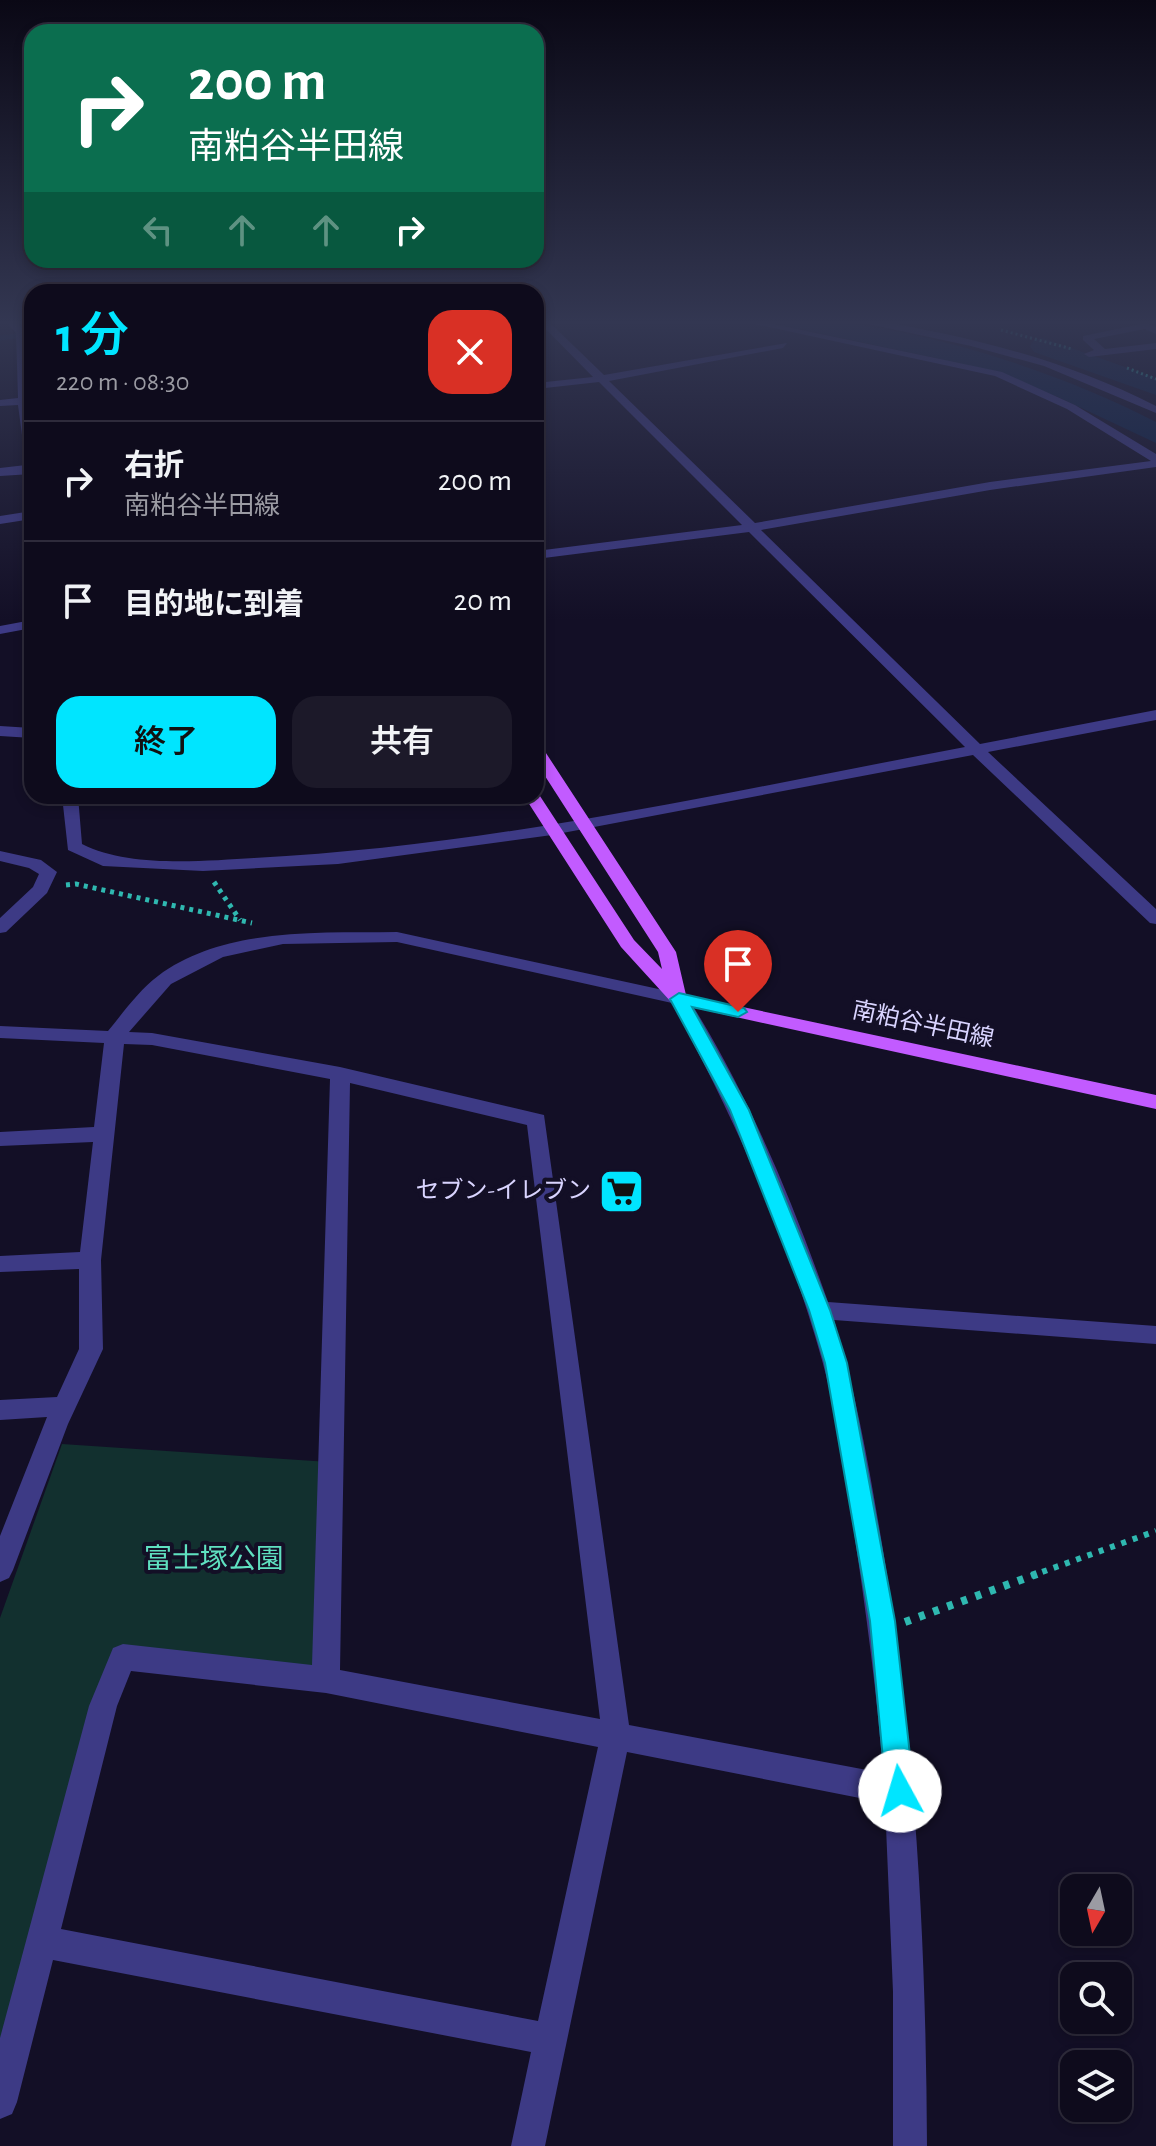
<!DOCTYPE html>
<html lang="ja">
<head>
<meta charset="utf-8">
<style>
	:root { --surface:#0e0b1c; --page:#1c1929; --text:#f1f3f6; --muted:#9b9ba3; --line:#2e2b3b; --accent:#00e5ff }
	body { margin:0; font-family:"Alegreya Sans","Noto Sans JP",sans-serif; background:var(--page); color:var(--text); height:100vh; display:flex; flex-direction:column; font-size:30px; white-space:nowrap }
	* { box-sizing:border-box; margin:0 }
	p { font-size:26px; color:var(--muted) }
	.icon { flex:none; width:44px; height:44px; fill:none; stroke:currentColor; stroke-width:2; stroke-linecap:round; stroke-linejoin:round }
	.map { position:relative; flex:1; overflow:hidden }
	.details { position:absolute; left:24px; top:284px; width:520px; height:520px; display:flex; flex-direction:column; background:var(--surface); border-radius:24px; box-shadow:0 4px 12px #0003,0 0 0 2px var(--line) }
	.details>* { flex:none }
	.guide { position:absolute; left:24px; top:24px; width:520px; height:244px; border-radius:24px; box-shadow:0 4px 12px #0003,0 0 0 2px var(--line); background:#0b6e4f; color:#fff; overflow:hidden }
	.needle { width:52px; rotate:189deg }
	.buttons { position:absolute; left:1060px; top:1874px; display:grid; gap:16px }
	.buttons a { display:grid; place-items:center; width:72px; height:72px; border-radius:16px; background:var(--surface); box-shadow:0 4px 12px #0003,0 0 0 2px var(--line); font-size:40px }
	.pin { position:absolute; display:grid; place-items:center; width:68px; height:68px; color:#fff; margin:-82px -34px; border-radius:50% 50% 50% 0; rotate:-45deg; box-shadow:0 0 8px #0007 }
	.pin .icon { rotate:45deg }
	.me { position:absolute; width:88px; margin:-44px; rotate:354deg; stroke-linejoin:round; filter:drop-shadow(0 0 6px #0008) }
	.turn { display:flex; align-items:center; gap:28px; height:168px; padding:0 32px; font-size:36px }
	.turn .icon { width:104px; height:104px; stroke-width:2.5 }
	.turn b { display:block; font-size:56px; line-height:68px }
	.lanes { display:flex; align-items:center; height:76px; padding:0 32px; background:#0003; justify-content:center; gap:40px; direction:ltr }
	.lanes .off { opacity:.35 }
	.round { display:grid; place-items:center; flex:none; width:84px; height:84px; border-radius:24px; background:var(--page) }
	.summary { display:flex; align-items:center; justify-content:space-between; height:136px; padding:0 32px }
	h1 { font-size:48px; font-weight:600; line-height:60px; color:var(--accent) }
	.action { display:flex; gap:16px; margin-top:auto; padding:16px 32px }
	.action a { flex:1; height:92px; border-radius:24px; background:var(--accent); color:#111; font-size:32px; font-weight:600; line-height:92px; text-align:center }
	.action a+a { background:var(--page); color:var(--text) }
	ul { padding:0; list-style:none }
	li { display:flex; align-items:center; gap:24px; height:120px; padding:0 32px; border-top:2px solid var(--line) }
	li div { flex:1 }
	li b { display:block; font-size:30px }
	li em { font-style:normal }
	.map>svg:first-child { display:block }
</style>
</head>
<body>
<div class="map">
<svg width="1156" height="2146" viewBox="0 0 1156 2146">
	<rect width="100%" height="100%" fill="#130f26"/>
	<path fill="#12302f" d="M62 1444 329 1462 326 1680 123 1657 0 2106V1618Z"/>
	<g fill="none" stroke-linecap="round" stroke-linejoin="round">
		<path stroke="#0a1f44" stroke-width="5" d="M0 338 32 334"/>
		<path fill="#0a1f44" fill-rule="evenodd" d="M777 320C890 315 1057 370 1156 422V443L1058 397 1014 380 931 357 781 325Z
			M1043 338 1156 378V395L1034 352 1030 346 1034 340Z"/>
		<path stroke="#2fb8b0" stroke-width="3" stroke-dasharray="2 3" stroke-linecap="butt" d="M1001 330 1072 349
			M1127 368 1156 379"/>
		<path stroke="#2fb8b0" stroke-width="5" stroke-dasharray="4 5" stroke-linecap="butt" d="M214 882 240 920
			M66 885 76 884 252 923"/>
		<path stroke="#2fb8b0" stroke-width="6" stroke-dasharray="5 7" stroke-linecap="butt" d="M1031 1576 1156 1531"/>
		<path stroke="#2fb8b0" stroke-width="8" stroke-dasharray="6 9" stroke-linecap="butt" d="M905 1622 1037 1574"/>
		<path fill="#3d3a85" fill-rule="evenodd" d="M5 320H15L26 333 32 474 0 476V468L26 465 18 405 0 406V400L18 398 16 333Z
			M537 320H547L604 375 787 343 783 348 609 381 755 523 990 482 1151 461 1067 409 995 376 736 320H754L1002 372 1075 405 1156 454V467L990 490 761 530 980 744 1156 710V720L988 752 1156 909V924L1150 923 973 755 552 835 338 864 203 871 103 866 68 850 62 796H78L82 844C129 868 202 861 254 858 494 846 730 791 965 747L749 532 536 559V551L742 525 599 382 536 389V383L593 377Z
			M850 320C880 319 911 327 941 333 1016 349 1087 371 1156 406V413L1044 366 971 346Z
			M1146 323 1156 327V334L1145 329 1094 339 1105 349 1156 343V349L1089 357 1084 354 1094 350 1083 340V336Z
			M32 511V519L0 524V516Z
			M32 620V628L0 634V626Z
			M0 726 32 728V738L0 736Z
			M0 851 41 860 57 872 47 893 6 932 0 933V918L33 887 39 874 29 868 0 861Z
			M397 932 686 995C746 1089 791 1197 828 1302L1156 1326V1344L834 1320C857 1396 870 1472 883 1550 916 1748 926 1946 927 2146H893V1992L885 1803 627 1752 545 2146H511L531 2052 53 1960 17 2102 12 2114 0 2119V2038L89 1706 113 1648 123 1644 312 1665 330 1079 152 1045 124 1044 101 1260 103 1349 68 1424 13 1570 9 1578 0 1582V1536L47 1417 0 1420V1400L57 1397 79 1349V1269L0 1272V1256L80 1252 93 1142 0 1146V1132L94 1127 104 1043 0 1038V1026L108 1031C123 1013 139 990 158 976 223 927 320 933 397 932ZM397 942 672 1003C734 1117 787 1235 822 1360 838 1416 845 1475 854 1532 866 1612 877 1692 883 1773L629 1725 544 1115 340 1067 152 1033 129 1032 171 984 223 957 283 944ZM350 1083 527 1125 600 1719 340 1670ZM131 1671 326 1693 598 1747 538 2021 61 1929 117 1706Z"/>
		<path fill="#c25bff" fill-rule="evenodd" d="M536 745 544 750 676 952 686 995 1156 1095V1109L672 1003 621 947 524 796H536L538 793 634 940 662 969 658 952 536 762Z"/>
	</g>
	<linearGradient id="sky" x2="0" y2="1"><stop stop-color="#0a0815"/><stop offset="0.52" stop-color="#333752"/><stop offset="1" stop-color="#333752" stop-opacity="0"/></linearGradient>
	<rect width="1156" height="620" fill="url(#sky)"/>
	<path fill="#00e5ff" stroke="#0095a6" stroke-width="2" d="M679 993 744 1008 747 1012 738 1017 692 1007 749 1110 830 1310 847 1363 895 1621 914 1791 910 1801 900 1804 890 1801 886 1791 870 1621 825 1363 809 1310 730 1110 670 999Z"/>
	<defs>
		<symbol id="supermarket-square" viewBox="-11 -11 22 22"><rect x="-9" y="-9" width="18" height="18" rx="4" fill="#00e5ff" stroke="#130f26"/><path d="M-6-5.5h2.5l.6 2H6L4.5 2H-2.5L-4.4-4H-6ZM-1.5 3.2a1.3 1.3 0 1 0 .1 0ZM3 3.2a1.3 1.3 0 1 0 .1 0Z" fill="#111"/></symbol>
	</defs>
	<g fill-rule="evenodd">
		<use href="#supermarket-square" x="596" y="1166" width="51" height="51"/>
	</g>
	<g text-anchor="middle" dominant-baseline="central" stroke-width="8" stroke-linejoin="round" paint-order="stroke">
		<g font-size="24" fill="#d9d4ff" stroke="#130f26">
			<text transform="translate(923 1025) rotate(12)">南粕谷半田線</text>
		</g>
		<g font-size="24" fill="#d9d4ff" stroke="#130f26" text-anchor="end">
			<text x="591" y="1191">セブン-イレブン</text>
		</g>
		<g font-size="28" fill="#5fe0c0" stroke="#130f26">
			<text x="214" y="1560">富士塚公園</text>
		</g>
	</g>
</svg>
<div class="buttons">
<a><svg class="needle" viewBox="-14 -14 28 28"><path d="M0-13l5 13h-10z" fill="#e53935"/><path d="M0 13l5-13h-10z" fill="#9b9ba3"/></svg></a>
<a><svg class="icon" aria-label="search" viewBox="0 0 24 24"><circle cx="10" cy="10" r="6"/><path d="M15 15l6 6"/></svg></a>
<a><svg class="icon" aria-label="layers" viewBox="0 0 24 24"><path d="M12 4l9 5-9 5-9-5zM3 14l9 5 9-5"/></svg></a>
</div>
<div class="pin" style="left:738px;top:1012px;background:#d93025"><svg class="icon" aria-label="arrive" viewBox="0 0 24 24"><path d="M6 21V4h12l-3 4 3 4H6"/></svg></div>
<svg class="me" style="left:900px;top:1791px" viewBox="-20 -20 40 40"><circle r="19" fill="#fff"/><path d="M0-13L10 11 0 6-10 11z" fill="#00e5ff"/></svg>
<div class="guide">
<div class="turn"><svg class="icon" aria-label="right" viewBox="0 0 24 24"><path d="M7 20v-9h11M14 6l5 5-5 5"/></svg><div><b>200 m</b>南粕谷半田線</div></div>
<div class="lanes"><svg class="icon off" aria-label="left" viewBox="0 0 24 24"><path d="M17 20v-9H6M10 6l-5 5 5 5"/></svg><svg class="icon off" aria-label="ahead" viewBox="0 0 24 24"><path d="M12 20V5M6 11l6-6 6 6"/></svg><svg class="icon off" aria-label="ahead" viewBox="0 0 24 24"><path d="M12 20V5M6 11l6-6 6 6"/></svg><svg class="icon" aria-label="right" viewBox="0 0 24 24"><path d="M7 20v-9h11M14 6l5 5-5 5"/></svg></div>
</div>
<section class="details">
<div class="summary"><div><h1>1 分</h1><p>220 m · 08:30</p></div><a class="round" style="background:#d93025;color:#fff"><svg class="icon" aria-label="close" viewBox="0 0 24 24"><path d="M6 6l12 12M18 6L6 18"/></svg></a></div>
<ul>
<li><svg class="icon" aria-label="right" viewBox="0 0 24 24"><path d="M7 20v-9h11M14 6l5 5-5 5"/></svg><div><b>右折</b><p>南粕谷半田線</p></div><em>200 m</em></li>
<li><svg class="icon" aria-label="arrive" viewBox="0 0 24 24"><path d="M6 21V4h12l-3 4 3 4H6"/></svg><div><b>目的地に到着</b></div><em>20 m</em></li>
</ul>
<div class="action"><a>終了</a><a>共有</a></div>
</section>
</div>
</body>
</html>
